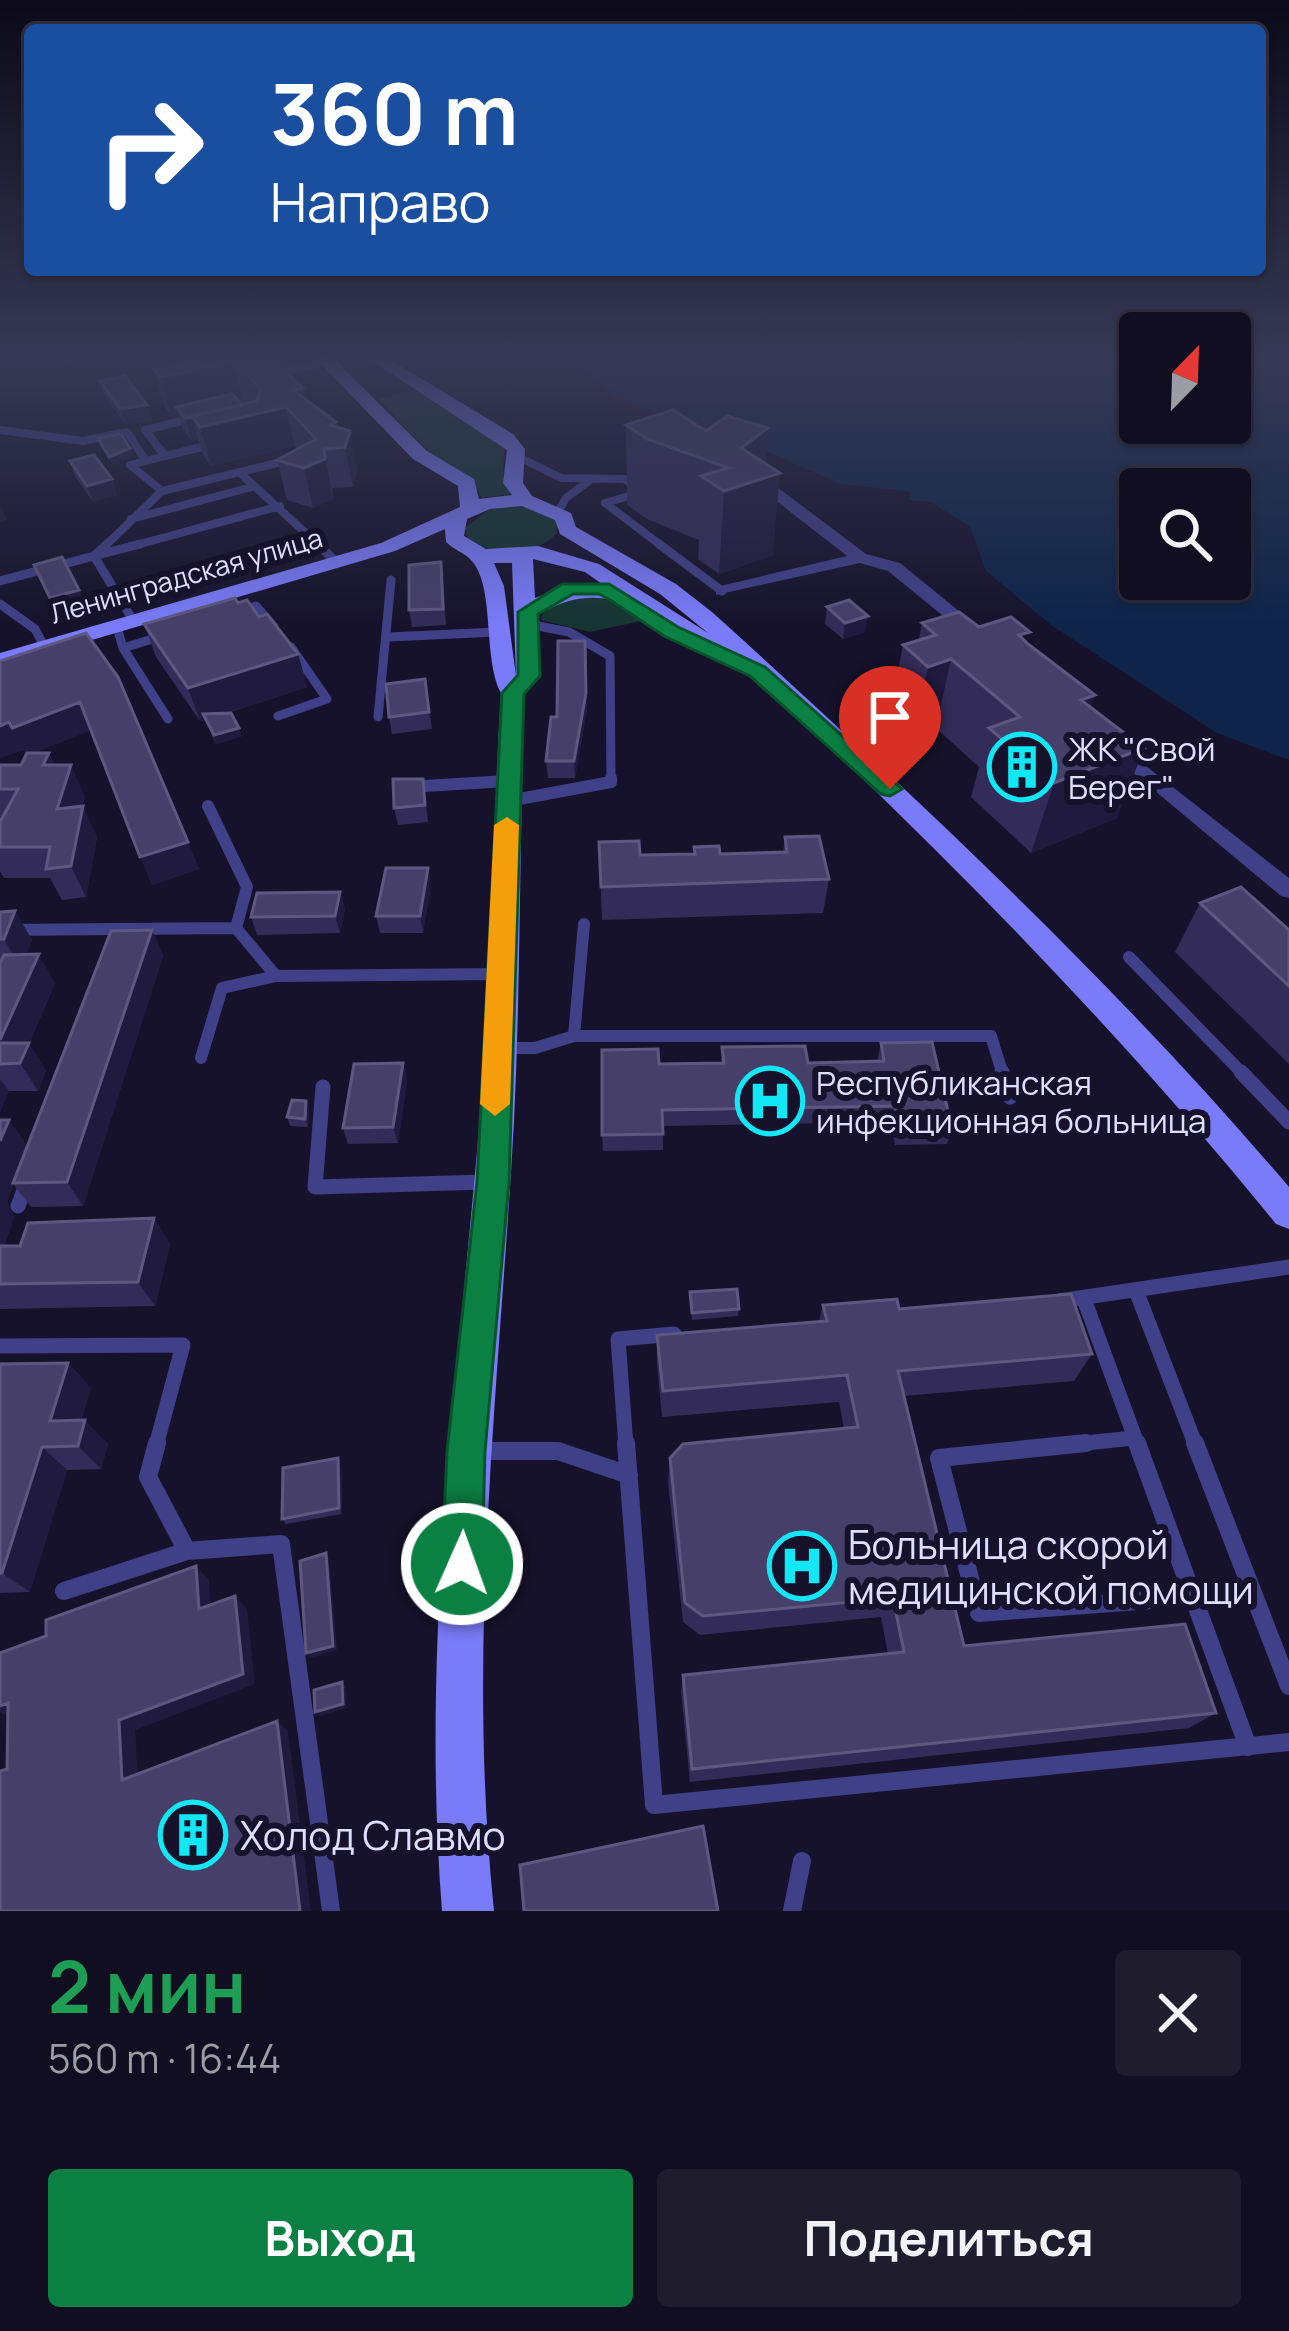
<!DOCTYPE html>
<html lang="ru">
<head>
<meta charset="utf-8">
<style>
	:root { --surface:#100e20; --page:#1e1c2d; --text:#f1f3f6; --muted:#9c9ca5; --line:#302e3e; --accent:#0b8043 }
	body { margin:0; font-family:Manrope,sans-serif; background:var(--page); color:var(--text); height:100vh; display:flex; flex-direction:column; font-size:45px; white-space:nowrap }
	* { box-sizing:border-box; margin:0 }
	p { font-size:39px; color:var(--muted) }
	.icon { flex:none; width:66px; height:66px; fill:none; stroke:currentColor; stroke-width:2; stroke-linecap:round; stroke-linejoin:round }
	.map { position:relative; height:1911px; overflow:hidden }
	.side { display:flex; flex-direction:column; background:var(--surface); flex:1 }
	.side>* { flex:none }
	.banner { position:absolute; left:24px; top:24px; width:1242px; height:252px; border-radius:12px; box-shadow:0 3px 9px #0004,0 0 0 3px var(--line); background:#1a4fa0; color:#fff; overflow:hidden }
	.needle { width:78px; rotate:23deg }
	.controls { position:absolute; left:1119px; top:312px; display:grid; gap:24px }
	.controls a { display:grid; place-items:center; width:132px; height:132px; border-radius:12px; background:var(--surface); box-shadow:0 3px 9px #0004,0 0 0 3px var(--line); font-size:60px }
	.pin { position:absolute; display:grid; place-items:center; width:102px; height:102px; color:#fff; margin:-123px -51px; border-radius:50% 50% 50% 0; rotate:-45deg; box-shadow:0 0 12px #0007 }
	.pin .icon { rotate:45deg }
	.me { position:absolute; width:132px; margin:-66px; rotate:2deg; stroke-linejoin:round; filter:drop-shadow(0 0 9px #0008) }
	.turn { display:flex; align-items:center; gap:42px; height:252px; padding:0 48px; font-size:54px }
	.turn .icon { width:156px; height:156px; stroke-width:2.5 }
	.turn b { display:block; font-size:84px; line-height:102px }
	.round { display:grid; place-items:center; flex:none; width:126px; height:126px; border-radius:12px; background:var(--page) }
	.headline { display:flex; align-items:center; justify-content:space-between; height:204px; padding:0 48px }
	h1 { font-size:72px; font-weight:700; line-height:90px; color:#1e9e55 }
	.action { display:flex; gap:24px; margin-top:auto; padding:24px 48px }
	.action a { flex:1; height:138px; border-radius:12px; background:var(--accent); color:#fff; font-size:48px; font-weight:700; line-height:138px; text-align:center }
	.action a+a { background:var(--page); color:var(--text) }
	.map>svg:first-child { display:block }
</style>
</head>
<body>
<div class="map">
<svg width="1289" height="1911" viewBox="0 0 1289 1911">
	<rect width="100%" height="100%" fill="#16122b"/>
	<path fill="#163532" d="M418 390 504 447 503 478 511 494 482 498 472 480 434 457 378 399Z
		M525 506 556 519 557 533C535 557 491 557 467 537L465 528 490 509Z
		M570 594 608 598 641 621 590 632 541 620 544 610Z"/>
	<path fill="#0e2549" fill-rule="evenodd" d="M575 359H1140V423H1230V359H1289V760L1217 733 1051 625 986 571 970 527 931 502 908 500 912 493 905 491 841 484 741 440 680 423 614 395ZM1140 489H1230V579H1140Z"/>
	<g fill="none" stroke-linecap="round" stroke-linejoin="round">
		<path stroke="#404088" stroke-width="8" d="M270 374 327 362
			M241 407 263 432 165 456 145 430Z
			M0 430 83 441 127 432 146 461
			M517 456 561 478 624 479 644 492 605 503
			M239 472 321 547
			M162 491 281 462
			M605 503 663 547
			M558 512 566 498 590 480
			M131 519 252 487
			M104 547 162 491 130 465 165 456
			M129 547 280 506"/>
		<path stroke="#404088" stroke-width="9" d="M318 544 336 562
			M659 544 722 591
			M94 556 140 544
			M94 556 107 544
			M0 581 94 556 134 622
			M0 604 35 629 45 648
			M238 612 256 606 274 627
			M528 624 569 632 610 656 611 781
			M117 627 123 648 168 719
			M388 637 497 632
			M123 648 162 636
			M278 716 327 699 291 647
			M378 717 391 580"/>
		<path stroke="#404088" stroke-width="12" d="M407 787 508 781
			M508 801 611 782V778
			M208 806 247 887 236 928
			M0 930 236 928 276 976 503 974
			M1129 957 1244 1075
			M574 1036 584 924
			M504 1048H535L574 1036H991L1003 1075
			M201 1058 222 988 276 976"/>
		<path stroke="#404088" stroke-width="15" d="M1002 1072 1010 1097
			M1241 1072 1289 1122
			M323 1087 315 1187 485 1182
			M18 1206 28 1180
			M1137 1293 1196 1446
			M1084 1299 1138 1446
			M1059 1301 1289 1267
			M0 1346 183 1345 156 1446
			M626 1446 618 1339 674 1334
			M1057 1446 1133 1438"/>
		<path stroke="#404088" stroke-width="18" d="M157 1443 148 1477 187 1551
			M626 1443 654 1805 1289 1742
			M1086 1443 939 1458 979 1613 1191 1597
			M1137 1443 1248 1747
			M1195 1443 1289 1686
			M479 1451H558L629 1475
			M64 1591 187 1551 281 1544 331 1911
			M792 1911 802 1861"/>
		<path fill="#404088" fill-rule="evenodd" d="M747 472H757L866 554 900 563 981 629V637H969L888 571 860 563 716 595V587L847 556 747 478Z
			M1114 741 1289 878V898L1281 896 1107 751 1104 747Z"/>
		<path fill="#797bf9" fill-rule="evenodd" d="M316 359H334L427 451 474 479 479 499 512 495 503 483 507 450 369 359H389L513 434 525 449 523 483 532 496 571 513 576 527 676 584 712 612C914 795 1112 979 1289 1187V1229L1276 1224C1113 1023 933 842 744 666H728C665 625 610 568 537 616L541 676 525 694C519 837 521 979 514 1122 499 1390 466 1641 494 1911H442C421 1648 456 1391 479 1130 492 985 492 838 501 693 482 657 496 584 470 559 464 553 453 549 446 542L445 529 395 551 0 667V653L381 543 460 507 458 486 413 459ZM522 506 555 520 560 534 660 594 708 633 599 564 538 546 486 549 464 536 467 519 490 509ZM533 559 585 572 602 584 573 583 535 598ZM494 563H512L516 676 504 586Z"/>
	</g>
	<path fill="#332c58" d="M273 359 303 388 305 399 336 422 357 470 353 487 332 488 333 499 313 508 287 500 277 460 297 449 295 446 211 466 203 455 198 439 192 441 183 429 178 414 171 415 165 407 154 369Z
		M100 381 152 420 125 424 105 396Z
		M626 425 706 431 768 428 765 463 773 555 719 574 698 559 699 540 647 519 627 505Z
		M70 461 112 479 117 495 93 502 75 476Z
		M443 579 446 625 412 627 409 610Z
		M238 603 259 617 298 654 307 687 224 714 242 736 216 744 205 720 200 721 156 657 144 624Z
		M827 607 865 632 843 639 825 624Z
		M922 623 979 627 1027 643 1090 707 1117 818 1031 853 971 797 979 767 936 728 914 736 890 713 903 645 919 640Z
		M86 633 188 842 199 869 152 885 91 730 33 753 55 765 85 796 82 806 97 837 86 897 62 900 50 878H4L0 871V765H21L26 756 23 750 0 758V661Z
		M425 679 432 729 392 734 389 717Z
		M587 710 575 778H548L546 761 557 717Z
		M423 779 428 822 398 825 394 808Z
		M785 837 829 879 823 913 602 920 599 842 640 855 720 854 783 852Z
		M431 885 423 933H380L376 916Z
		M340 892 345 909 340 933 257 935 251 917Z
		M1200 903 1289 930V1064L1175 952Z
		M15 911 32 940 26 954 55 983 29 1044 46 1071 38 1091H9L0 1112V912Z
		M152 930 163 956 83 1206 31 1207 13 1184 7 1202 14 1217 4 1246H20L154 1218 170 1244 155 1306 0 1309V1120H9L27 1146Z
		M881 1043 952 1128 947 1144 895 1145 890 1122 663 1126V1150L603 1151 602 1135 659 1064 721 1063 722 1047 808 1063 877 1062Z
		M403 1063 407 1080 398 1143 348 1144 343 1128Z
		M306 1101 309 1109 308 1127 290 1126 287 1117Z
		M690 1292 739 1309 738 1316 692 1320Z
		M823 1305 899 1309 1092 1354 1074 1381 904 1396 964 1646 1216 1713 1189 1728 690 1782 681 1691 683 1675 888 1654 881 1617 700 1635 683 1622 668 1482 670 1458 844 1429 839 1402 662 1417 657 1363V1335L819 1321Z
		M68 1363 91 1388 81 1420 108 1444 101 1469 67 1470 30 1592 0 1593V1364Z
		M338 1458 341 1464 342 1514 286 1524 282 1519Z"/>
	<path fill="#201a3e" d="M52 359H79L80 362 55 368Z
		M233 362 242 399 181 413 176 407 178 414 171 415 160 377Z
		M147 405 152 420 125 424 120 409Z
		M286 407 295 446 211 466 200 427Z
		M192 417 198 439 192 441 185 418Z
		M768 428 764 478 780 473 773 555 719 574 724 491 741 448Z
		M350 431 357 470 353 487 345 447Z
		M130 448 133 456 112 465 109 457Z
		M324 449 333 499 313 508 304 468Z
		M112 479 117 495 93 502 87 486Z
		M0 504 7 520 0 522Z
		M79 590 86 607 57 614 50 598Z
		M868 616 865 632 843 639 845 623Z
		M298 654 307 687 200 721 188 688Z
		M586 658 587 710 575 778 574 761Z
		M951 659 936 728 914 736 928 667Z
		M1095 695 1071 764 1081 700Z
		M80 702 92 730 26 756 12 728Z
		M9 722 23 750 0 758V726Z
		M239 728 242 736 216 744 214 735Z
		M1144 748 1117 818 1031 853 1054 783Z
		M49 753 64 784 43 765Z
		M71 765 85 796 72 840 57 809Z
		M83 806 97 837 86 897 71 866Z
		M188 842 199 869 152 885 140 857Z
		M428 868 431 885 423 933 420 916Z
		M340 892 345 909 340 933 335 916Z
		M15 911 32 940 21 968 4 939Z
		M152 930 163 956 83 1206 67 1182Z
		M39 954 55 983 29 1044 46 1071 38 1091 20 1063 0 1046V1040Z
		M403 1063 407 1080 398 1143 393 1127Z
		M0 1079 9 1091 0 1112Z
		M306 1101 309 1109 308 1127 305 1119Z
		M9 1120 28 1147 7 1202 14 1217 0 1257V1141Z
		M154 1218 170 1244 155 1306 138 1282Z
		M68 1363 91 1388 74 1445 50 1421Z
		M85 1420 108 1444 101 1469 78 1446Z
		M42 1447 67 1470 30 1592 2 1573Z
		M338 1458 341 1464 342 1514 339 1508Z
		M326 1553 329 1559 337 1650 310 1658 306 1653Z
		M196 1566 209 1580 212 1621 199 1609Z
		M235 1596 247 1609 255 1684 135 1730 139 1788 122 1780 119 1720Z
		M342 1682 346 1687 347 1708 319 1716 315 1712Z
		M8 1703 13 1719 0 1712V1706Z
		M277 1721 288 1731 311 1911H300Z"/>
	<path fill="#463f69" stroke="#5e5881" stroke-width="3" d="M200 359H273L303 388 293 390 336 422 330 425 350 431 345 447 324 449 325 459 304 468 277 460 316 439 286 407 200 427 192 416 257 401 261 389 233 362 160 377 154 369Z
		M125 376 147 405 120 409 100 381Z
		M232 394 242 405 185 418 176 407Z
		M673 410 706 431 727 416 768 428 741 448 780 473 724 491 701 476 729 468 647 439 626 425Z
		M121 434 130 448 109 457 98 438Z
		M94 455 112 479 87 486 70 461Z
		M62 557 79 590 50 598 34 565Z
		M441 562 443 609 409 610V565Z
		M235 598 238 603 247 600 259 617 267 614 298 654 188 688 144 624Z
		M849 600 868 616 845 623 827 607Z
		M959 612 979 627 1011 617 1030 632 1019 635 1028 644 1095 695 1081 700 1144 748 1054 783 989 728 1020 717 951 659 928 667 903 645 936 635 922 623Z
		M86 633 118 677 188 842 140 857 80 702 12 728 9 722 0 726V661Z
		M558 641H585L586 693 574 761H546L551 717H557Z
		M425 679 429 712 389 717 386 684Z
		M231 713 239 728 214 735 203 714Z
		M27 753H49L43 765H71L57 809 83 806 71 866 46 869 50 847H0V822L18 789H0V765H21Z
		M393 779H423L425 805 394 808Z
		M819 836 829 879 601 887 599 842 639 841 640 855 695 854 694 847 719 846 720 854 787 852 785 837Z
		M386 868H428L420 916H376Z
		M1241 887 1289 930V986L1200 903Z
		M340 892 335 916 251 917 257 893Z
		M15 911 4 939H0V912Z
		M152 930 67 1182 13 1183 111 931Z
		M39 954 0 1040V963L4 955Z
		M932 1042 952 1128 899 1129 895 1106 662 1110 663 1134 602 1135V1050L658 1049 659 1064 724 1063 722 1047 805 1046 808 1063 884 1061 881 1043Z
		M0 1043H29L20 1063 0 1064Z
		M403 1063 393 1127 343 1128 354 1064Z
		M292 1100 306 1101 305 1119 287 1117Z
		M0 1120H9L0 1141Z
		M154 1218 138 1282 0 1284V1246H20L28 1223Z
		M737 1289 739 1309 692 1313 690 1292Z
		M1071 1294 1092 1354 898 1371 964 1646 1185 1624 1216 1713 692 1769 683 1675 904 1652 893 1598 703 1616 685 1603 670 1458 683 1444 858 1427 847 1375 663 1391 657 1335 827 1321 823 1305 897 1299 899 1309Z
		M68 1363 50 1421 85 1420 78 1446 42 1447 2 1573H0V1364Z
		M338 1458 339 1508 282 1519 283 1468Z
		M326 1553 333 1646 306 1653 300 1561Z
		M196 1566 199 1609 235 1596 243 1674 119 1720 122 1780 277 1721 300 1911H0V1771L7 1769 8 1703 0 1706V1653L46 1636V1620Z
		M342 1682 343 1704 315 1712 314 1690Z
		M703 1826 718 1911H524L520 1865Z"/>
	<linearGradient id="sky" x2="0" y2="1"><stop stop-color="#0c0a18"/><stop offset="0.57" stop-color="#363955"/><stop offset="1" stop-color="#363955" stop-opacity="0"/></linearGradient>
	<rect width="1289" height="627" fill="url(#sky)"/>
	<path fill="#0b8043" stroke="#07532c" stroke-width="3" d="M562 584H609L678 627 765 667 902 789 890 796 881 794 750 676 664 636 612 601 599 594H573L538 614 540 676 524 694 509 1182 485 1451 482 1564 476 1578 462 1584 448 1578 442 1564 447 1451 477 1182 502 693 518 675V612Z"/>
	<path fill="#f59e0b" d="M507 817 519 825 510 1104 495 1116 480 1104 494 825Z"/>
	<defs>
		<symbol id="building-ring" viewBox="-11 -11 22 22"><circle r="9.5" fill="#16122b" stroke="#12e7f5" stroke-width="1.5"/><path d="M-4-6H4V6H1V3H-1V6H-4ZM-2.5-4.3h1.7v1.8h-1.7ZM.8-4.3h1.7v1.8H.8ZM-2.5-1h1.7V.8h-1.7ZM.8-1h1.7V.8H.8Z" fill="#12e7f5"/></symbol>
		<symbol id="hospital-ring" viewBox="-11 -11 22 22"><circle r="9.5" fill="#16122b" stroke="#12e7f5" stroke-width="1.5"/><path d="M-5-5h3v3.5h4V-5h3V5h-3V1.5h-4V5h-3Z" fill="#12e7f5"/></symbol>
	</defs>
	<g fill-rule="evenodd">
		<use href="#building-ring" x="984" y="729" width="76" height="76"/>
		<use href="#hospital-ring" x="732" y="1063" width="76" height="76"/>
		<use href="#hospital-ring" x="764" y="1528" width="76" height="76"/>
		<use href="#building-ring" x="155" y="1797" width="76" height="76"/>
	</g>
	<g text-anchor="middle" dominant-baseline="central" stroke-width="12" stroke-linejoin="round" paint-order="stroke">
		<g font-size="27" fill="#e0defe" stroke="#16122b">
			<text transform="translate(186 575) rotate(-16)">Ленинградская улица</text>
		</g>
		<g font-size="33" fill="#e0defe" stroke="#16122b" text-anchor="start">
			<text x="1068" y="748">ЖК "Свой<tspan x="1068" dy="38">Берег"</tspan></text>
			<text x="816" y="1082">Республиканская<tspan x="816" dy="38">инфекционная больница</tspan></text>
		</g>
		<g font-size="39" fill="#e0defe" stroke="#16122b" text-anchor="start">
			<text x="848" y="1544">Больница скорой<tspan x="848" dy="45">медицинской помощи</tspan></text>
			<text x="240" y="1835">Холод Славмо</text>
		</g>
	</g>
</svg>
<div class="controls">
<a><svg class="needle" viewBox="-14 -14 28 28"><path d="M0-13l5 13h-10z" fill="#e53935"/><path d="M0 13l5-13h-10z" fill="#9c9ca5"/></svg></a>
<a><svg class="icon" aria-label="search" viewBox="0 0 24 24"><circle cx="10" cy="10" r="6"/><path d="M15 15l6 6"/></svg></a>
</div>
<div class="pin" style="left:890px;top:789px;background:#d93025"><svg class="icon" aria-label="arrive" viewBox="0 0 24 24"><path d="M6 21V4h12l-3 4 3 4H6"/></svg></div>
<svg class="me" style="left:462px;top:1564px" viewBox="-20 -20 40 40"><circle r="17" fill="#0b8043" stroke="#fff" stroke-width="3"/><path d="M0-11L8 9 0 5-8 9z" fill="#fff"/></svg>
<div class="banner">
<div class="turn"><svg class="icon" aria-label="right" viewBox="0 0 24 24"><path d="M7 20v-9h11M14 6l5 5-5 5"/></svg><div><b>360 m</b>Направо</div></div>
</div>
</div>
<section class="side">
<div class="headline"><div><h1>2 мин</h1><p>560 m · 16:44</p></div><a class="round"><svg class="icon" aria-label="close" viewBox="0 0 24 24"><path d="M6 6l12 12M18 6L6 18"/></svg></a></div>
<div class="action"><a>Выход</a><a>Поделиться</a></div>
</section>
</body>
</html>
